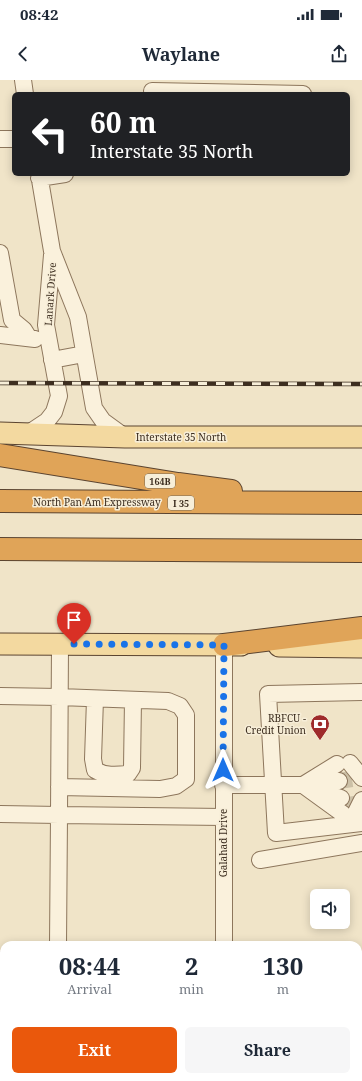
<!DOCTYPE html>
<html lang="en">
<head>
<meta charset="utf-8">
<style>
	:root { --surface:#fff; --page:#f6f6f7; --text:#1f2937; --muted:#747a83; --accent:#ea580c }
	body { margin:0; font-family:"Noto Serif",serif; background:var(--page); color:var(--text); height:100vh; display:flex; flex-direction:column; font-size:15px; white-space:nowrap }
	* { box-sizing:border-box; margin:0 }
	p { font-size:13px; color:var(--muted) }
	.icon { flex:none; width:22px; height:22px; fill:none; stroke:currentColor; stroke-width:2; stroke-linecap:round; stroke-linejoin:round }
	.map { position:relative; flex:1; overflow:hidden }
	.sheet { position:absolute; left:0px; top:861px; width:362px; height:140px; display:flex; flex-direction:column; background:var(--surface); border-radius:12px 12px 0 0; box-shadow:0 2px 10px #0003 }
	.sheet>* { flex:none }
	.hud { position:absolute; left:12px; top:12px; width:338px; height:84px; border-radius:6px; box-shadow:0 2px 10px #0003; background:#202124; color:#fff; overflow:hidden }
	.tools { position:absolute; left:310px; top:809px; display:grid; gap:8px }
	.tools a { display:grid; place-items:center; width:40px; height:40px; border-radius:6px; background:var(--surface); box-shadow:0 2px 10px #0003; font-size:20px }
	.pin { position:absolute; display:grid; place-items:center; width:34px; height:34px; color:#fff; margin:-41px -17px; border-radius:50% 50% 50% 0; rotate:-45deg; box-shadow:0 0 4px #0007 }
	.pin .icon { rotate:45deg }
	.me { position:absolute; width:44px; margin:-22px; rotate:0deg; stroke-linejoin:round; filter:drop-shadow(0 0 3px #0008) }
	.turn { display:flex; align-items:center; gap:14px; height:84px; padding:0 12px; font-size:18px }
	.turn .icon { width:52px; height:52px; stroke-width:2.5 }
	.turn b { display:block; font-size:28px; line-height:34px }
	.eta { display:flex; justify-content:space-evenly; align-items:center; height:68px; text-align:center }
	.eta b { font-size:24px; font-weight:700; line-height:28px }
	.primary-button { display:flex; gap:8px; margin-top:auto; padding:8px 12px }
	.primary-button a { flex:1; height:46px; border-radius:6px; background:var(--accent); color:#fff; font-size:16px; font-weight:700; line-height:46px; text-align:center }
	.primary-button a+a { background:var(--page); color:var(--text) }
	.status { display:flex; justify-content:space-between; align-items:center; height:28px; padding:0 20px; background:var(--surface); direction:ltr }
	.status svg { height:11px; fill:currentColor }
	header { display:flex; justify-content:space-between; align-items:center; height:52px; padding:0 12px; background:var(--surface); font-size:18px; font-weight:700 }
	.map>svg:first-child { display:block }
</style>
</head>
<body>
<div class="status"><b>08:42</b><svg viewBox="0 0 49 12"><path d="M0 12V9h3v3zM5 12V6h3v6zM10 12V3h3v9zM15 12V0h3v12zM26 1h20v11H26zM47 4h2v5h-2z"/></svg></div>
<header><svg class="icon" aria-label="back" viewBox="0 0 24 24"><path d="M15 5l-7 7 7 7"/></svg>Waylane<svg class="icon" aria-label="share" viewBox="0 0 24 24"><path d="M12 15V3M7 8l5-5 5 5M5 13v7h14v-7"/></svg></header>
<div class="map">
<svg width="362" height="1001" viewBox="0 0 362 1001">
	<rect width="100%" height="100%" fill="#f0e4c8"/>
	<g fill="none" stroke-linecap="round" stroke-linejoin="round">
		<path stroke="#ccc0a6" stroke-width="16" stroke-dasharray="16 8" stroke-linecap="butt" d="M339 701 352 699
			M341 726 355 724"/>
		<defs>
			<path id="minor" d="M23 0 25 14
				M152 11 303 14
				M0 59H14
				M39 94 52 171 78 237 94 328 103 341 125 357
				M39 98 65 94
				M0 173 12 240 24 250 29 258
				M0 255 35 259
				M52 280 84 274
				M29 353 47 341 54 332 59 316 46 245 52 175
				M60 564 59 735 224 737
				M224 565V865
				M362 612 268 614 276 753 362 743
				M0 616 59 617 168 621 180 626 186 635V699L176 706 160 709 59 707
				M95 619 93 679 95 690C105 696 116 695 128 694L132 688 133 620
				M350 683 362 698
				M223 705H303L337 684
				M303 705 343 734
				M309 705 339 701
				M316 710 341 718
				M356 732 362 720
				M0 734 59 735 58 865
				M260 780 362 763
				M0 880H4
				M358 963 362 962
				M182 997V1001
				M227 997 228 1001"/>
			<path id="major" d="M0 353 125 357H362
				M0 564 241 565
				M279 566 362 567"/>
			<path id="highway" d="M0 375 178 404 231 411
				M0 421 362 423
				M0 469 362 471
				M224 565 362 548"/>
		</defs>
		<use href="#minor" stroke="#8d765c" stroke-width="18"/>
		<use href="#major" stroke="#5b4430" stroke-width="23"/>
		<use href="#highway" stroke="#5b4430" stroke-width="24"/>
		<use href="#minor" stroke="#faf1dc" stroke-width="16"/>
		<use href="#major" stroke="#f3d9a0" stroke-width="21"/>
		<use href="#highway" stroke="#e0a458" stroke-width="22"/>
		<defs>
			<path id="rail" d="M0 303 362 304"/>
		</defs>
		<use href="#rail" stroke="#3d2e20" stroke-width="4.5"/>
		<use href="#rail" stroke="#f7eed8" stroke-width="3" stroke-dasharray="9" stroke-linecap="butt"/>
	</g>
	<g fill="none" stroke-linecap="round" stroke-linejoin="round">
		<path stroke="#1a73e8" stroke-width="7" stroke-dasharray="0 12.6" d="M74 564 224 565 223 690"/>
	</g>
	<defs>
		<symbol id="bank-pin" viewBox="-11 -11 22 30"><path d="M0 17L-7.5 6A9.5 9.5 0 1 1 7.5 6Z" fill="#9e2a2b" stroke="#f7eed8"/><path d="M-6-4H6V4H-6ZM0-2.3a2.3 2.3 0 1 0 0 4.6a2.3 2.3 0 1 0 0-4.6Z" fill="#fff"/></symbol>
	</defs>
	<g fill-rule="evenodd">
		<use href="#bank-pin" x="309" y="633" width="22" height="30"/>
	</g>
	<g text-anchor="middle" dominant-baseline="central" stroke-width="3" stroke-linejoin="round" paint-order="stroke">
		<g fill="#f7eed8" stroke="#756857" stroke-width="1">
			<rect x="145" y="394" width="30" height="14" rx="3"/>
			<rect x="168" y="416" width="26" height="14" rx="3"/>
		</g>
		<g font-size="9" font-weight="bold" fill="#3d2e20">
			<text x="160" y="401">164B</text>
			<text x="181" y="423">I 35</text>
		</g>
		<g font-size="10" fill="#3d2e20" stroke="#f7eed8">
			<text transform="translate(50 214) rotate(-86)">Lanark Drive</text>
			<text x="181" y="357">Interstate 35 North</text>
			<text x="97" y="422">North Pan Am Expressway</text>
			<text transform="translate(223 763) rotate(-90)">Galahad Drive</text>
		</g>
		<g font-size="10" fill="#3d2e20" stroke="#f7eed8" text-anchor="end">
			<text x="306" y="638">RBFCU -<tspan x="306" dy="12">Credit Union</tspan></text>
		</g>
	</g>
</svg>
<div class="tools">
<a><svg class="icon" aria-label="sound" viewBox="0 0 24 24"><path d="M4 9h4l5-4v14l-5-4H4zM17 9q2 3 0 6"/></svg></a>
</div>
<div class="pin" style="left:74px;top:564px;background:#d93025"><svg class="icon" aria-label="arrive" viewBox="0 0 24 24"><path d="M6 21V4h12l-3 4 3 4H6"/></svg></div>
<svg class="me" style="left:223px;top:690px" viewBox="-20 -20 40 40"><path d="M0-17L14 15 0 8-14 15z" fill="#1a73e8" stroke="#fff" stroke-width="4"/></svg>
<div class="hud">
<div class="turn"><svg class="icon" aria-label="left" viewBox="0 0 24 24"><path d="M17 20v-9H6M10 6l-5 5 5 5"/></svg><div><b>60 m</b>Interstate 35 North</div></div>
</div>
<section class="sheet">
<div class="eta">
<div><b>08:44</b><p>Arrival</p></div>
<div><b>2</b><p>min</p></div>
<div><b>130</b><p>m</p></div>
</div>
<div class="primary-button"><a>Exit</a><a>Share</a></div>
</section>
</div>
</body>
</html>
